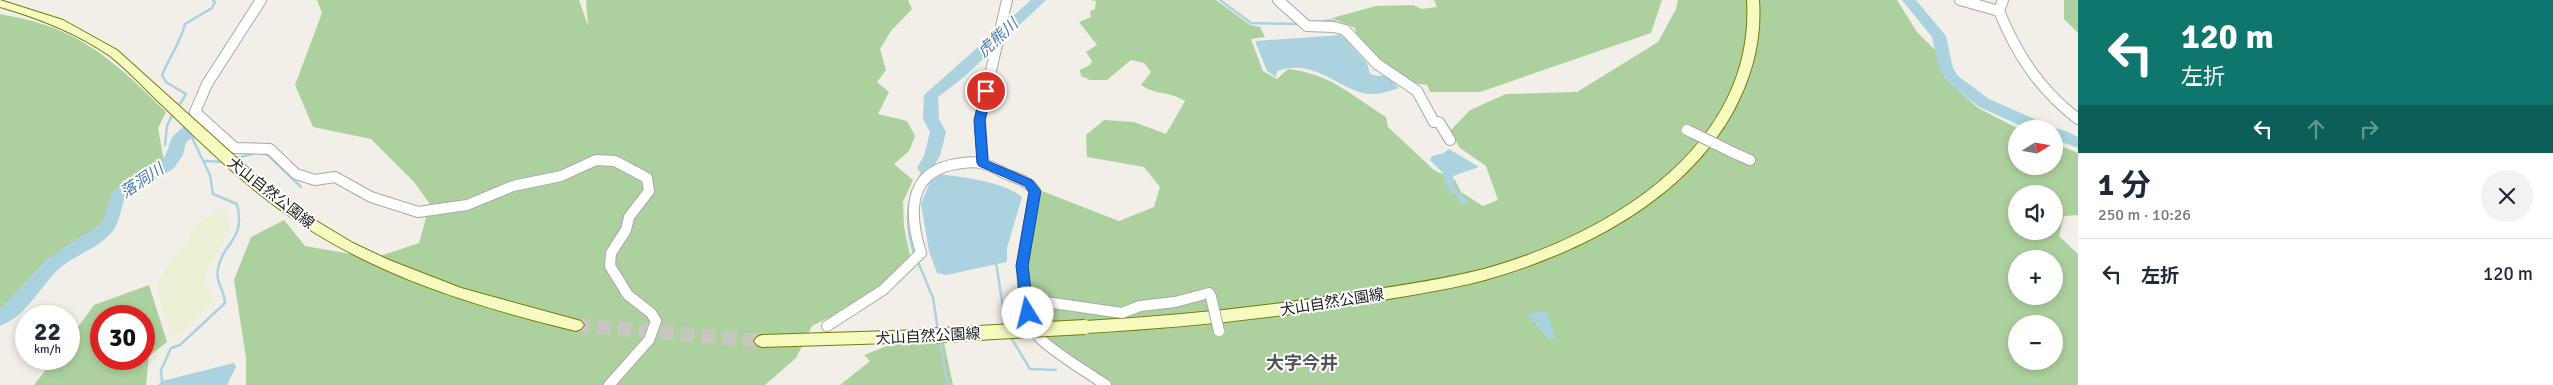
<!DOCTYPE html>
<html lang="ja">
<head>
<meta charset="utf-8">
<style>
	:root { --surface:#fff; --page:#f2f2f3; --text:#1f2937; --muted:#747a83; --line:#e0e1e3 }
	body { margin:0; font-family:Signika,"Noto Sans JP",sans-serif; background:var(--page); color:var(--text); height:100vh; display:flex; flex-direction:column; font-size:19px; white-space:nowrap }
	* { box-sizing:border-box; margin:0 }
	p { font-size:16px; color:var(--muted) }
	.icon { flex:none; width:28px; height:28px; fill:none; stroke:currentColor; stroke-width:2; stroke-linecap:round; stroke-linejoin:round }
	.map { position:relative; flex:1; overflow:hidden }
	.drawer { display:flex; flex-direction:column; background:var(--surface); width:475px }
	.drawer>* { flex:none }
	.guide { background:#0f766e; color:#fff; overflow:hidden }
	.needle { width:32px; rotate:79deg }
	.buttons { position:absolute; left:2008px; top:120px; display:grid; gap:10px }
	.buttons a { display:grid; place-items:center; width:55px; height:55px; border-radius:50%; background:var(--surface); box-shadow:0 2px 8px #0003; font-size:25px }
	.speed { position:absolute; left:15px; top:305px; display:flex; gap:10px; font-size:25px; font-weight:700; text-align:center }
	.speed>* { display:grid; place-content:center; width:65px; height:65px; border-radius:50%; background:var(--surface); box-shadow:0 2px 8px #0003; line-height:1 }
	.speed small { font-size:12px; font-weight:400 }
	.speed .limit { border:8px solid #d22; background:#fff; color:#111 }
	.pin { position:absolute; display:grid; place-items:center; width:42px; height:42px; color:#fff; margin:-21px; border:2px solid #fff; border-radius:50%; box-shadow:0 1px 5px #0007 }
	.me { position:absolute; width:55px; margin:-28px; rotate:351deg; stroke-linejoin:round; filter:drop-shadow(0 0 4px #0008) }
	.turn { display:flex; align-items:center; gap:18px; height:105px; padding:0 20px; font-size:22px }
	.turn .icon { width:65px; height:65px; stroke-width:2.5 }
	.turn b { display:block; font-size:35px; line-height:42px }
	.lanes { display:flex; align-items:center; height:48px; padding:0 20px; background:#0003; justify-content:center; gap:25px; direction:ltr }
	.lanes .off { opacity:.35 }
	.round { display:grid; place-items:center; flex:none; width:52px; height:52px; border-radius:26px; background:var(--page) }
	.head { display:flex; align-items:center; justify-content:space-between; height:85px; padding:0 20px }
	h1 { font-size:30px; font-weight:700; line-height:38px }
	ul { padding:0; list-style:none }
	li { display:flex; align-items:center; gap:15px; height:70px; padding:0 20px; border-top:1px solid var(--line) }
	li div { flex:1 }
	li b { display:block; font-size:19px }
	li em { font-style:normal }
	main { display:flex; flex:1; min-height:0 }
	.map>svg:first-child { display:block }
</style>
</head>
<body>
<main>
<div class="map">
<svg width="2078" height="385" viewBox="0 0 2078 385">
	<rect width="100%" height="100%" fill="#f2efe9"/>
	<path fill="#eef0d5" d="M220 209 227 211 230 226 229 232 207 269 205 279 214 298 210 305 183 332 171 335 158 294V283L172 259 188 243 190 233 200 222Z"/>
	<path fill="#add19e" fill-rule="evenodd" d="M317 0H579L588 26 586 0H908L912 9 891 31 880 49 886 70 877 82 889 92 878 114 907 121 915 136 909 151 894 164 913 180 903 202 904 226 910 256 897 273 862 301 812 326 796 358 765 385H246V358L234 280 251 237 284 220 305 246 374 258 419 243 430 204 414 182 371 139 313 127 295 85 322 13Z
		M1090 0H1216L1250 25 1260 27 1265 37 1251 39 1263 71 1277 79 1288 69C1331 74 1351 95 1386 117L1388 127 1434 170 1455 180 1461 192 1483 206 1498 200 1486 166 1460 148 1450 131 1470 110 1506 94 1577 92 1658 42 1676 9 1678 0H1897L1917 32 1936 51 1945 78 1978 108 2019 129H2016V166H2054V143L2078 153V215L2064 216 2059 236 2078 254V385H1110L1048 339 1031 307 1026 266 1042 191 1119 221 1154 207 1160 187 1144 167 1087 157 1086 135 1104 120 1134 122 1166 134 1185 101C1167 90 1157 96 1141 85L1151 72 1144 63 1131 60 1107 80H1090L1081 76 1080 70 1090 65 1092 61 1086 52 1097 45 1079 22 1091 17 1090 11 1095 9 1096 1ZM2016 194H2054V231H2016ZM2016 259H2054V296H2016ZM2016 324H2054V361H2016Z
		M1434 0H1662L1651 33 1480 92H1430L1427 85C1404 84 1373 62 1359 43 1356 39 1356 33 1355 28L1332 18 1376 6 1413 5 1422 9 1437 7Z
		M2064 0H2078V33L2064 19Z
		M0 14C15 17 31 20 45 25 95 41 130 77 166 112L158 128 164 161C141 174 112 185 110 215L89 235 56 254 29 289 0 309Z
		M149 285 167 342 149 356 146 385H34L54 359H69V339L94 305ZM101 316H144V359H101Z
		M944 343 953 385H840L870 361 864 355 892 344Z"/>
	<path fill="#aad3df" d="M1341 35 1345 39 1350 38 1354 43 1350 44 1367 63 1370 74 1377 76 1387 75 1399 88C1392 90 1384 93 1376 94 1342 96 1319 56 1277 71L1276 77 1267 71 1255 41Z
		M1449 149 1479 167 1453 176 1454 186 1469 203 1466 205 1460 204 1456 195 1447 187 1442 172 1430 160 1432 156 1444 153Z
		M939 174C963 177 1004 182 1022 197L1007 248V262L946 275 937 273 929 251 921 204 932 177Z
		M1544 311 1548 314 1555 339H1548L1528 314Z
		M234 363 236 367 227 385H158L162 381Z"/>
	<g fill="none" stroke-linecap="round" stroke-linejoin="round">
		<path stroke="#aad3df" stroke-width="2.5" d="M1220 0 1251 23 1299 24
			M1317 22 1331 20 1341 24
			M178 107 186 94 166 82 162 75C169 58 181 41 185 24L212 8 215 2 213 0
			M165 145 167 126 173 113
			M261 153 268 155 301 187
			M234 159 255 153
			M204 161 224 162
			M918 180 925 168
			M913 189C905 211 907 232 914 254
			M918 262 933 298 938 330
			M996 262 1003 307V328
			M1010 336 1030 369 1056 370
			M940 340 946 377 950 385
			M162 381 161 370 171 348 180 345 225 303C225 291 215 282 218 269 223 241 246 241 237 204L213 194 210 175 193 140 192 132"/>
		<path fill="#aad3df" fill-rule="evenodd" d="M1031 0H1046L964 77 938 97 939 119 946 132 940 156 934 166 941 174 939 178C930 181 922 176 917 168L924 156 930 132 923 119 924 95Z
			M1902 0H1916L1946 36 1953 68 1958 76 1989 99 2048 125 2050 129C2059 127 2070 133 2078 137V148L2054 139V129H2028L1979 107 1948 82 1939 68 1932 37Z
			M196 117 201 118 204 122 198 134 186 142 183 155 174 168 124 200C120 212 120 222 112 232 99 248 77 254 61 267 41 285 26 317 0 326V309L47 259 99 225 103 220 112 192 162 160C168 153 168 146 172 138 175 132 185 128 191 118Z"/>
		<path stroke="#c8c6c1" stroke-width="14" stroke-dasharray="14 7" stroke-linecap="butt" d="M576 325 762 341"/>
		<defs>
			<path id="minor" d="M261 0 207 84 195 112 235 148 270 149 296 174 315 180 335 177 371 197 418 212 467 205 513 186 561 176 596 160 615 161 647 178 649 191 629 217 626 230 611 253 610 266 628 295 651 313 656 321 649 340 609 385
				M1278 0 1307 26 1334 27 1345 30 1377 64 1417 91 1434 122H1439L1450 140
				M1960 0 1999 11
				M2003 0 1999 11C2017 55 2040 90 2078 119
				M1732 152 1750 160
				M983 163 980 120 1007 0
				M1025 299 1122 313 1140 306 1175 302 1209 293 1211 297
				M827 326 883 290 921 253C910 218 906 175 951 165 960 163 972 161 981 163 990 165 998 170 1006 174 1016 178 1029 181 1035 191 1028 231 1010 301 1038 336 1048 349 1090 374 1106 385"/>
			<path id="secondary" d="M0 0 63 20 117 50 269 187 318 222 353 243 389 260 461 288 581 321 584 325 581 329 576 331C469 305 365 273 275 206 235 176 198 140 162 105 145 89 129 71 110 56 77 33 38 18 0 7Z
				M1747 0H1759C1762 40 1752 77 1733 112 1683 202 1580 253 1485 280 1443 291 1400 297 1358 304 1267 319 1177 328 1085 333L1080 331 1077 327 1080 323 1085 321C1179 316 1271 306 1364 291 1404 285 1445 279 1484 269 1608 235 1756 146 1747 0Z
				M924 330 929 332 932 336 929 340 924 342 762 347 757 345 754 341 757 337 762 335Z"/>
		</defs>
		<use href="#minor" stroke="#a9a9a9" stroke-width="12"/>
		<use href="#secondary" stroke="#707d05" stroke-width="2"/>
		<use href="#minor" stroke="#fff" stroke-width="10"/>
		<use href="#secondary" fill="#f7fabf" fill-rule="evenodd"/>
		<defs>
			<path id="minor-bridge" d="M1687 130 1732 152
				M1211 297 1219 331"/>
			<path id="secondary-bridge" d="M924 336 1085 327"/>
		</defs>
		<use href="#minor-bridge" stroke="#a9a9a9" stroke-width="12" stroke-linecap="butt"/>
		<use href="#secondary-bridge" stroke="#707d05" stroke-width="16" stroke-linecap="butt"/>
		<use href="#minor-bridge" stroke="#fff" stroke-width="10"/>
		<use href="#secondary-bridge" stroke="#f7fabf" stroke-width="14"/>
	</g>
	<path fill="#1a73e8" stroke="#114b97" d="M986 87 992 91 985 120 988 161 1032 180 1041 191 1028 266 1034 313 1028 318 1022 313 1016 266 1029 192 1025 186 979 166 977 163 974 120 981 91Z"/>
	<g text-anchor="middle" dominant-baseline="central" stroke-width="4" stroke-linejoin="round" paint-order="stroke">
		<g font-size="15" fill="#222" stroke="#fff">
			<text transform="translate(271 193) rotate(38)">犬山自然公園線</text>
			<text transform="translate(1332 302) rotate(-9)">犬山自然公園線</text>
			<text transform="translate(928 336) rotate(-3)">犬山自然公園線</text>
		</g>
		<g font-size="16" font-style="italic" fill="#4a7aab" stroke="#fff">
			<text transform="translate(998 38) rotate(-43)">虎熊川</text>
			<text transform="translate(142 181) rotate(-34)">落洞川</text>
		</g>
		<g font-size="18" font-weight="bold" fill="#555" stroke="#fff">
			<text x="1302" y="363">大字今井</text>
		</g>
	</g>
</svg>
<div class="buttons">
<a><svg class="needle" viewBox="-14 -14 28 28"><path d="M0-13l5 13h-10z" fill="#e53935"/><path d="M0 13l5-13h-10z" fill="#747a83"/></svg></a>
<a><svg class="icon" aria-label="sound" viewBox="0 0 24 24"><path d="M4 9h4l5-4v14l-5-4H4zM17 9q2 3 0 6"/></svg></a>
<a>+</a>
<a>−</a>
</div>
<div class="speed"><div>22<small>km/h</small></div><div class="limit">30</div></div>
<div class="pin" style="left:986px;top:91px;background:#d93025"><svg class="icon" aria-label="arrive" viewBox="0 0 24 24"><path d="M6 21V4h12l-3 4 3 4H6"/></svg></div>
<svg class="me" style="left:1028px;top:313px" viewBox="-20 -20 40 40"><circle r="19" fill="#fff"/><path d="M0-13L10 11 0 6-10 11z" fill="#1a73e8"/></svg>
</div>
<section class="drawer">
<div class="guide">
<div class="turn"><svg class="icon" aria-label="left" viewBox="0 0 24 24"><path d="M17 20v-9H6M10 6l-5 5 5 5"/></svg><div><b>120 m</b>左折</div></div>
<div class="lanes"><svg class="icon" aria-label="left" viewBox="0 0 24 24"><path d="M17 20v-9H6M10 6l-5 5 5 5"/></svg><svg class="icon off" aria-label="ahead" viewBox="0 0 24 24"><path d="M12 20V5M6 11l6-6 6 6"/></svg><svg class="icon off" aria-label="right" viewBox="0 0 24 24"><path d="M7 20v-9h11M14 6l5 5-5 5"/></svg></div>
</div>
<div class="head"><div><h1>1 分</h1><p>250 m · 10:26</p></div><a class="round"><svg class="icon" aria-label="close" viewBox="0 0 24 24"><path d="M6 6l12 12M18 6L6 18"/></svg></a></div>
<ul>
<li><svg class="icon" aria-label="left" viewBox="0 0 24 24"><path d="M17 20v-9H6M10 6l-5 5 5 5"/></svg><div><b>左折</b></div><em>120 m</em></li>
</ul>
</section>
</main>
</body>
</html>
